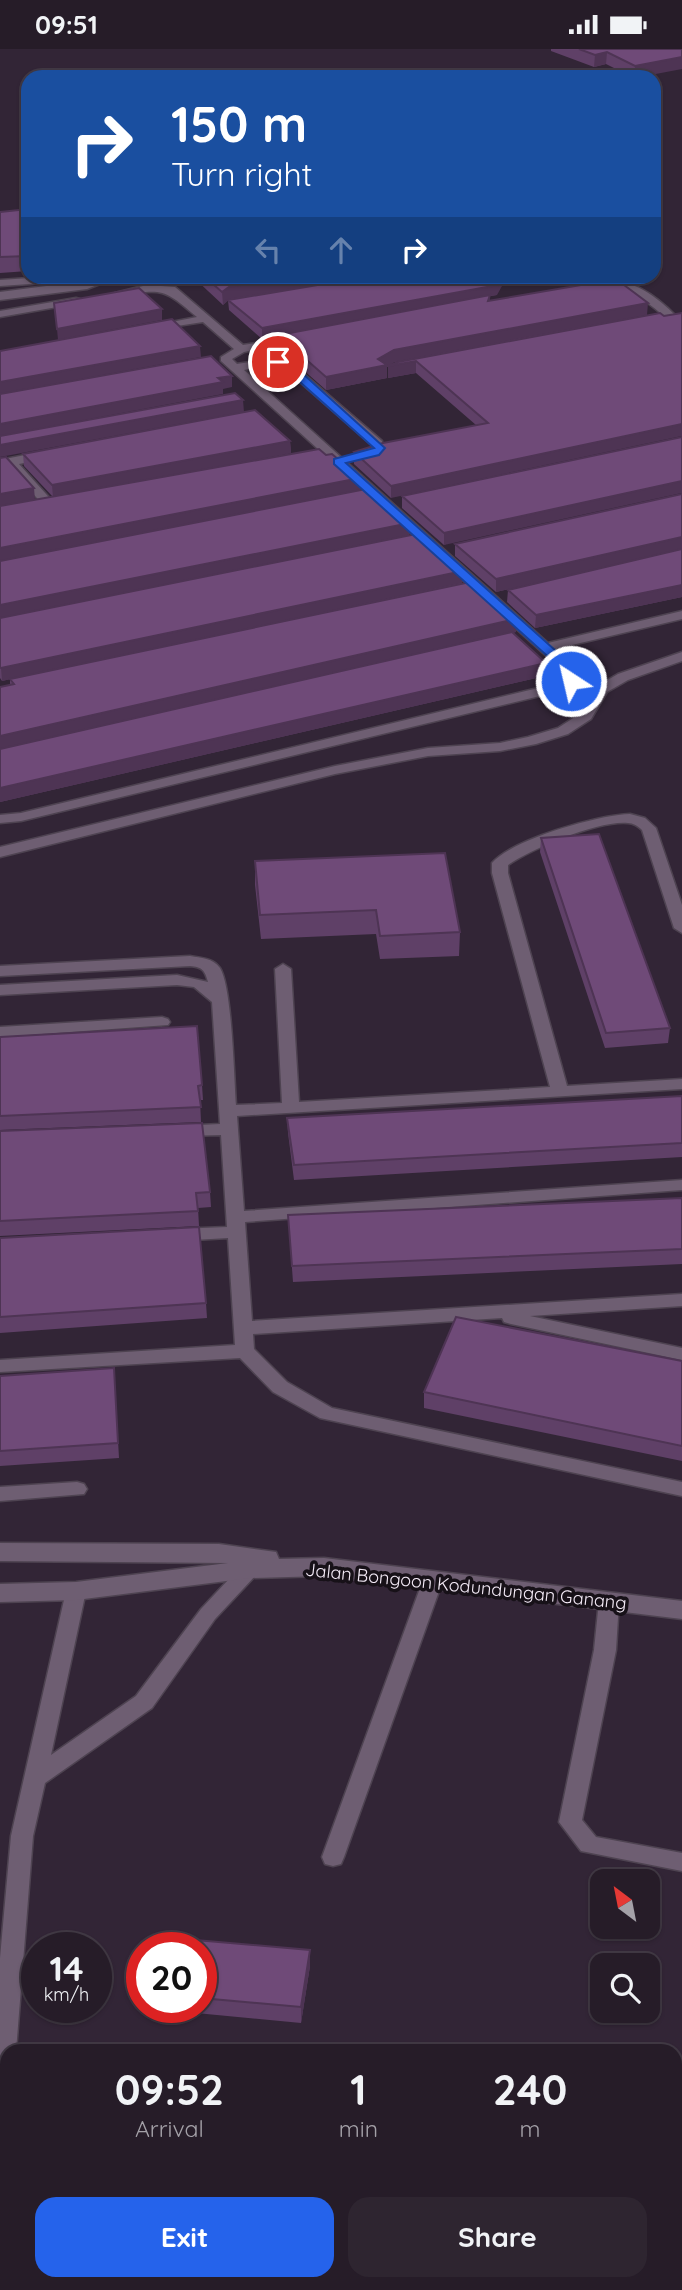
<!DOCTYPE html>
<html lang="en">
<head>
<meta charset="utf-8">
<style>
	:root { --surface:#261c28; --page:#2e2530; --text:#f1f3f6; --muted:#a4a1a8; --line:#423a45; --accent:#2563eb }
	body { margin:0; font-family:Quicksand,sans-serif; background:var(--page); color:var(--text); height:100vh; display:flex; flex-direction:column; font-size:26px; white-space:nowrap }
	* { box-sizing:border-box; margin:0 }
	p { font-size:23px; color:var(--muted) }
	.icon { flex:none; width:38px; height:38px; fill:none; stroke:currentColor; stroke-width:2; stroke-linecap:round; stroke-linejoin:round }
	.map { position:relative; flex:1; overflow:hidden }
	.sheet { position:absolute; left:0px; top:1995px; width:682px; height:247px; display:flex; flex-direction:column; background:var(--surface); border-radius:21px 21px 0 0; box-shadow:0 2px 5px #0004,0 0 0 2px var(--line) }
	.sheet>* { flex:none }
	.banner { position:absolute; left:21px; top:21px; width:640px; height:214px; border-radius:21px; box-shadow:0 2px 5px #0004,0 0 0 2px var(--line); background:#1a4fa0; color:#fff; overflow:hidden }
	.needle { width:46px; rotate:328deg }
	.buttons { position:absolute; left:590px; top:1820px; display:grid; gap:14px }
	.buttons a { display:grid; place-items:center; width:70px; height:70px; border-radius:14px; background:var(--surface); box-shadow:0 2px 5px #0004,0 0 0 2px var(--line); font-size:35px }
	.speed { position:absolute; left:21px; top:1883px; display:flex; gap:14px; font-size:35px; font-weight:700; text-align:center }
	.speed>* { display:grid; place-content:center; width:91px; height:91px; border-radius:50%; background:var(--surface); box-shadow:0 2px 5px #0004,0 0 0 2px var(--line); line-height:1 }
	.speed small { font-size:18px; font-weight:400 }
	.speed .limit { border:10px solid #d22; background:#fff; color:#111 }
	.pin { position:absolute; display:grid; place-items:center; width:60px; height:60px; color:#fff; margin:-30px; border:4px solid #fff; border-radius:50%; box-shadow:0 2px 7px #0007 }
	.me { position:absolute; width:77px; margin:-38px; rotate:325deg; stroke-linejoin:round; filter:drop-shadow(0 0 5px #0008) }
	.turn { display:flex; align-items:center; gap:24px; height:147px; padding:0 35px; font-size:32px }
	.turn .icon { width:91px; height:91px; stroke-width:2.5 }
	.turn b { display:block; font-size:49px; line-height:60px }
	.lanes { display:flex; align-items:center; height:66px; padding:0 35px; background:#0003; justify-content:center; gap:35px; direction:ltr }
	.lanes .off { opacity:.35 }
	.eta { display:flex; justify-content:space-evenly; align-items:center; height:119px; text-align:center }
	.eta b { font-size:42px; font-weight:700; line-height:49px }
	.action { display:flex; gap:14px; margin-top:auto; padding:14px 35px }
	.action a { flex:1; height:80px; border-radius:21px; background:var(--accent); color:#fff; font-size:28px; font-weight:700; line-height:80px; text-align:center }
	.action a+a { background:var(--page); color:var(--text) }
	.status { display:flex; justify-content:space-between; align-items:center; height:49px; padding:0 35px; background:var(--surface); direction:ltr }
	.status svg { height:19px; fill:currentColor }
	.map>svg:first-child { display:block }
</style>
</head>
<body>
<div class="status"><b>09:51</b><svg viewBox="0 0 49 12"><path d="M0 12V9h3v3zM5 12V6h3v6zM10 12V3h3v9zM15 12V0h3v12zM26 1h20v11H26zM47 4h2v5h-2z"/></svg></div>
<div class="map">
<svg width="682" height="2241" viewBox="0 0 682 2241">
	<rect width="100%" height="100%" fill="#322536"/>
	<path fill="#061f27" d="M676 2196 682 2197V2241H93L107 2235H676Z"/>
	<g fill="none" stroke-linecap="round" stroke-linejoin="round">
		<defs>
			<path id="lane" d="M44 228H57L44 234 0 237V231Z
				M561 228H599L601 230C631 229 657 247 677 268L668 270C637 245 624 233 582 239L577 236 585 232 566 231Z
				M147 236 175 238 243 296 300 287V291L244 303 232 310 237 315 268 310 291 314 382 392 383 405 361 409V403L373 400 372 396 284 319 268 316 244 321 548 594 682 562V570L555 600 578 622V632L569 640 21 772 0 774V766L21 764 559 634 564 631V623L221 312V308L234 300 203 273 151 281V277L197 268C164 240 163 239 120 247L115 244Z
				M76 249 80 250V254L0 268V262Z
				M45 402 49 403V409L19 415 55 455 49 459 45 458 8 417 0 419V411Z
				M682 603V612L628 631 607 643 591 670 568 685 536 695 500 702 428 707 335 725 0 808V798L335 717 428 699 500 694 528 688 558 679 581 664 597 637 618 625Z
				M630 765 645 769 656 779 682 856V884L674 879 642 781C638 777 633 774 628 774 599 771 531 800 508 816V824L567 1037 682 1030V1040L237 1067 244 1162 682 1131V1141L245 1173 252 1272 682 1245V1257L530 1267 682 1299V1311L511 1275 504 1273 502 1269 253 1285 254 1300 287 1333 332 1359 682 1433V1447L320 1369 273 1343 240 1309 0 1323V1311L235 1296 228 1189 177 1192 168 1186 177 1180 227 1178 221 1086 180 1087 171 1082 180 1077 220 1075 212 953 194 938 177 936 0 946V936L177 926 208 933C205 921 202 918 190 917L0 927V917L190 907C201 909 213 909 220 919 232 938 234 1029 236 1056L282 1054 275 920 283 915 291 920 299 1053 550 1038 492 824V814C513 790 598 766 630 765Z
				M162 968 168 970 170 973 168 976 0 988V978Z
				M77 1433 84 1435 87 1440 84 1445 0 1452V1438Z
				M250 1513 257 1515 260 1520 257 1525 215 1570 152 1659 45 1734 33 1787 16 2002H7V2058L0 2061V1909L11 1787 66 1542 69 1537 76 1534 83 1537 86 1542 51 1706 136 1647 201 1560 243 1515Z
				M433 1523 440 1526 443 1531 344 1808 341 1815 333 1817 325 1815 322 1808 423 1531 426 1526Z
				M609 1544 616 1547 619 1552 616 1601 582 1771 596 1788 682 1804V1822L581 1802 559 1773 594 1601 599 1552 602 1547Z"/>
			<path id="street" d="M101 228H118L87 240 0 251V243L85 232Z"/>
			<path id="secondary" d="M0 1494 219 1495 276 1503 279 1510 324 1509 682 1552V1570L324 1527 250 1529 76 1551 0 1553V1535L76 1533 228 1514 0 1512Z"/>
		</defs>
		<use href="#lane" stroke="#4e4351" stroke-width="3"/>
		<use href="#street" stroke="#4e4351" stroke-width="3"/>
		<use href="#secondary" stroke="#4e4351" stroke-width="3"/>
		<use href="#lane" fill="#6e5e72" fill-rule="evenodd"/>
		<use href="#street" fill="#6e5e72" fill-rule="evenodd"/>
		<use href="#secondary" fill="#6e5e72" fill-rule="evenodd"/>
	</g>
	<path fill="#5f4067" d="M551 0H682L640 28H632L606 15 594 18 551 2Z
		M28 160V222L0 224V163Z
		M193 228H362L497 246 490 247V251L648 254 391 449 354 415V403L476 376 416 324 388 329V317L505 293 394 313 387 318V329L326 341 293 312 287 311 274 300V288L262 290 229 261 228 251 223 256Z
		M682 388 444 496 402 459V447Z
		M290 392 291 404 122 435 326 406 360 429V441L410 474 409 486 463 522 462 534 516 570V583L439 600 546 614 545 627 0 753V638L10 636V630L2 632 0 629V409L35 451 53 448 24 417 23 405Z
		M682 445V548L535 579 507 553 508 541 661 505 496 543 455 507V495Z
		M541 789 670 979 668 994 605 999 540 803Z
		M255 812 460 883 459 907 380 910 376 885 261 890 255 836Z
		M0 988 202 1036 203 1051H200L201 1073 0 1081Z
		M682 1047V1108L294 1131 288 1084 287 1069Z
		M0 1082 210 1143 211 1158 198 1159 199 1177 0 1187Z
		M682 1149V1215L293 1233 288 1166Z
		M0 1189 206 1254 207 1269 0 1284Z
		M682 1312V1412L424 1359V1343Z
		M114 1319 119 1409 0 1417V1327Z
		M201 1899 310 1901V1917L301 1974 175 1962 174 1958H201Z"/>
	<path fill="#4e3454" d="M607 3 606 15 594 18 595 6Z
		M682 8V20L640 28H634L635 17Z
		M290 228H362L230 250 223 256 222 243 229 238Z
		M502 228H507L497 246 490 247V259L488 252 490 247 262 290V279Z
		M648 254 647 266 394 313 387 318V329L326 341V328L378 310 394 301Z
		M162 260V271L58 291 57 280Z
		M200 297 201 308 0 345V333Z
		M416 312V324L388 329V317Z
		M232 327V338L223 340V345L0 387V375Z
		M243 351 244 363 0 408V396Z
		M682 375V387L391 449V437Z
		M290 392 291 404 53 448 52 436Z
		M360 429V441L0 512V499Z
		M682 432V444L444 496V484Z
		M34 439 35 451 0 457V445Z
		M410 474 409 486 0 569V556Z
		M682 488V500L496 543V530Z
		M463 522 462 534 2 632 1 619Z
		M682 536V548L535 579 536 566Z
		M516 570V583L0 700V687Z
		M546 614 545 627 0 753V739Z
		M310 1901V1917L301 1974V1958Z"/>
	<path fill="#6f4a78" stroke="#4e3454" stroke-width="2" d="M579 0H682V8L635 17 607 3 595 6Z
		M28 160V207L0 208V163Z
		M205 228H290L229 238 222 243Z
		M365 228H502L498 236 262 279 228 251Z
		M616 230 648 254 394 301 378 310 387 316 326 328 293 299 287 298 274 287 490 246 488 252Z
		M139 239 162 260 57 280 54 254Z
		M660 264 664 267 682 264V375L391 437 354 403 383 394 488 374 416 312 388 317 398 313Z
		M172 270 200 297 0 333V302Z
		M211 307 232 327 218 329 223 333 0 375V345Z
		M235 344 243 351 0 396V387Z
		M255 361 290 392 52 436 23 405Z
		M682 388V432L444 484 402 447Z
		M319 400 326 406 332 405 360 429 0 499V457Z
		M6 408 34 439 0 445V409Z
		M371 439 410 474 0 556V512Z
		M682 445V488L496 530 455 495Z
		M421 484 463 522 1 619 0 618V569Z
		M682 500V536L536 566 508 541Z
		M475 532 516 570 0 687V638L14 635 10 630Z
		M512 583 546 614 0 739V700Z
		M599 785 670 979 606 984 541 789Z
		M445 804 460 883 380 887 376 861 260 866 255 812Z
		M197 977 202 1036 198 1037 201 1058 0 1067V988Z
		M682 1047V1094L294 1116 287 1069Z
		M202 1074 210 1143 196 1144 198 1162 0 1172V1082Z
		M682 1149V1200L292 1217 288 1166Z
		M199 1178 206 1254 0 1268V1189Z
		M456 1268 682 1312V1397L424 1343Z
		M114 1319 118 1394 0 1402V1327Z
		M184 1890 310 1901 301 1958 201 1949V1899H183Z"/>
	<path fill="#2563eb" stroke="#184099" stroke-width="2" d="M278 310 291 314 385 399 379 406 346 414 575 619 576 635H567L565 623 334 415V410L374 399 283 318 274 315V311Z"/>
	<g text-anchor="middle" dominant-baseline="central" stroke-width="7" stroke-linejoin="round" paint-order="stroke">
		<g font-size="18" fill="#f4ebf7" stroke="#171118">
			<text transform="translate(466 1537) rotate(6)">Jalan Bongoon Kodundungan Ganang</text>
		</g>
	</g>
</svg>
<div class="buttons">
<a><svg class="needle" viewBox="-14 -14 28 28"><path d="M0-13l5 13h-10z" fill="#e53935"/><path d="M0 13l5-13h-10z" fill="#a4a1a8"/></svg></a>
<a><svg class="icon" aria-label="search" viewBox="0 0 24 24"><circle cx="10" cy="10" r="6"/><path d="M15 15l6 6"/></svg></a>
</div>
<div class="speed"><div>14<small>km/h</small></div><div class="limit">20</div></div>
<div class="pin" style="left:278px;top:313px;background:#d93025"><svg class="icon" aria-label="arrive" viewBox="0 0 24 24"><path d="M6 21V4h12l-3 4 3 4H6"/></svg></div>
<svg class="me" style="left:571px;top:632px" viewBox="-20 -20 40 40"><circle r="17" fill="#2563eb" stroke="#fff" stroke-width="3"/><path d="M0-11L8 9 0 5-8 9z" fill="#fff"/></svg>
<div class="banner">
<div class="turn"><svg class="icon" aria-label="right" viewBox="0 0 24 24"><path d="M7 20v-9h11M14 6l5 5-5 5"/></svg><div><b>150 m</b>Turn right</div></div>
<div class="lanes"><svg class="icon off" aria-label="left" viewBox="0 0 24 24"><path d="M17 20v-9H6M10 6l-5 5 5 5"/></svg><svg class="icon off" aria-label="ahead" viewBox="0 0 24 24"><path d="M12 20V5M6 11l6-6 6 6"/></svg><svg class="icon" aria-label="right" viewBox="0 0 24 24"><path d="M7 20v-9h11M14 6l5 5-5 5"/></svg></div>
</div>
<section class="sheet">
<div class="eta">
<div><b>09:52</b><p>Arrival</p></div>
<div><b>1</b><p>min</p></div>
<div><b>240</b><p>m</p></div>
</div>
<div class="action"><a>Exit</a><a>Share</a></div>
</section>
</div>
</body>
</html>
